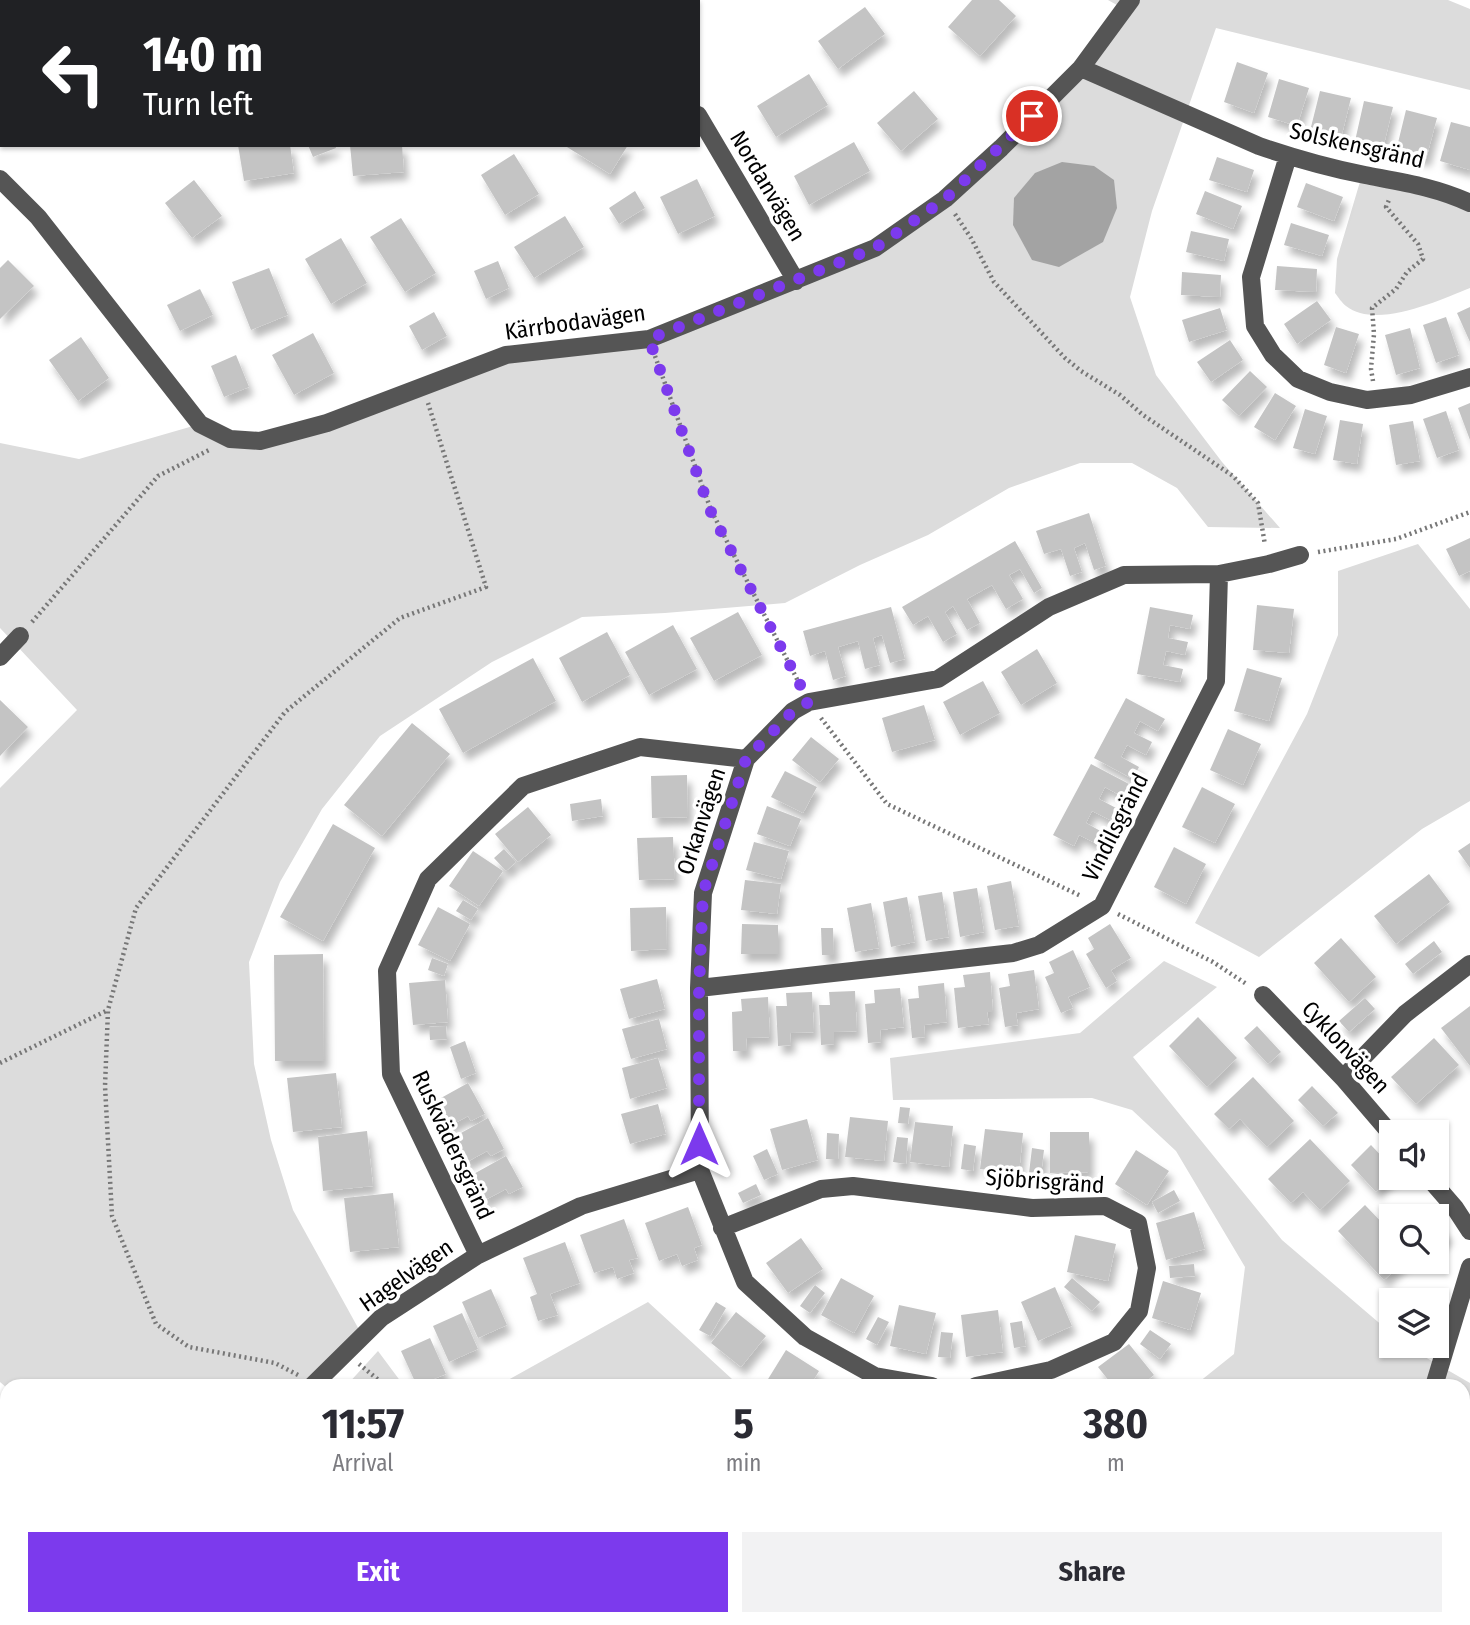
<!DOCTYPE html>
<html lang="en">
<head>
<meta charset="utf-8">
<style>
	:root { --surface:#fff; --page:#f2f2f3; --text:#2b2b33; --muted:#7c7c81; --accent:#7c3aed }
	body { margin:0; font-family:"Fira Sans Condensed",sans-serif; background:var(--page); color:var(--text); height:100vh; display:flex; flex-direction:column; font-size:26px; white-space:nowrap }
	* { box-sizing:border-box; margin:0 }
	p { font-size:23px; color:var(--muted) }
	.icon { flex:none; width:38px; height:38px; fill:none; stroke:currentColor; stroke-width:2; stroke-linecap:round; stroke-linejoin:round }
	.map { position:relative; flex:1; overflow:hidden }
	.panel { position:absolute; left:0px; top:1379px; width:1470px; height:247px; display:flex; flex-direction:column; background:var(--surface); border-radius:21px 21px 0 0; box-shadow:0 2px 5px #0004 }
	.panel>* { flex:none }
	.guide { position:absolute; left:0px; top:0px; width:700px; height:147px; box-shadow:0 2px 5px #0004; background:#202124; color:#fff; overflow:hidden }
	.controls { position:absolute; left:1379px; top:1120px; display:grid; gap:14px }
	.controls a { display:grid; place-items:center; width:70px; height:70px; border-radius:0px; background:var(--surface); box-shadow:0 2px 5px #0004; font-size:35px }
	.pin { position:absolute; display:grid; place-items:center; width:60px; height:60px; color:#fff; margin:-30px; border:4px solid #fff; border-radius:50%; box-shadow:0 2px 7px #0007 }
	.me { position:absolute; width:77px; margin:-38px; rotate:0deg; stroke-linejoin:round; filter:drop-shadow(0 0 5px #0008) }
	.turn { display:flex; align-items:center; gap:24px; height:147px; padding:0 28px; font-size:32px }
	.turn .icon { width:91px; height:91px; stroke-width:2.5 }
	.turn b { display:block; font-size:49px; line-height:60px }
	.eta { display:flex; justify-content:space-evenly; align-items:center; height:119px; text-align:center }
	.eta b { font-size:42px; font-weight:700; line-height:49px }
	.button { display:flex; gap:14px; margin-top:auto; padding:14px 28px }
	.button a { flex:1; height:80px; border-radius:0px; background:var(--accent); color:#fff; font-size:28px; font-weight:700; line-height:80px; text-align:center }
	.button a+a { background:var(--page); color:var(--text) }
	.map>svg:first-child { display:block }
</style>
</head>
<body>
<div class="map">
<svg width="1470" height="1625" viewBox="0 0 1470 1625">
	<defs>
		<filter id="shadow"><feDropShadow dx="4.5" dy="8" stdDeviation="3.5" flood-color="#0004"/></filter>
	</defs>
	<rect width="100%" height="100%" fill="#fff"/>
	<path fill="#dcdcdc" d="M1108 0H1448L1470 9V90L1216 28 1152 211 1130 297 1156 375 1222 462 1280 528 1208 527 1177 488 1132 463H1080L1009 488 928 535 860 565 785 603 665 613 582 617 492 662 380 736 322 809 280 882 249 962 254 1064 271 1140 293 1210 362 1335 311 1386H7V1388L0 1382V788L77 710 0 628V443L79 459 200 424 260 441 506 355 649 339 875 248 1001 148 1124 9Z
		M1362 175 1470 203V288C1439 300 1377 330 1346 306 1342 303 1338 297 1335 293L1337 259Z
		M1418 544 1470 609V801L1422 829 1259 957 1195 923 1307 714 1338 635V571Z
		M1164 961 1217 987 1133 1057 1282 1240 1391 1333V1346H1406L1470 1383V1491L1463 1490V1386H1194L1234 1354 1245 1267 1176 1151 1132 1110 1092 1098 893 1100 890 1058 1080 1033Z
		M648 1302 732 1379 743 1386H497Z
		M378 1351 404 1386H346Z
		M0 1452 7 1457V1619H205L212 1625H0Z
		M294 1619H981L979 1625H301Z"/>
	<path fill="#a3a3a3" d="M1062 162 1094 166 1114 180 1117 208 1103 242 1059 267 1032 260 1013 225 1014 198 1035 173Z"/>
	<path fill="#c4c4c4" filter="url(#shadow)" d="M972 0H999L1016 16 980 56 948 27Z
		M865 7 885 34 838 69 818 41Z
		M1237 62 1268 73 1254 113 1224 102Z
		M809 74 828 105 776 137 757 106Z
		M1279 79 1309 88 1297 126 1268 117Z
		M914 91 938 119 901 151 877 123Z
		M1320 91 1351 98 1341 138 1310 131Z
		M1364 101 1393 107 1383 148 1355 141Z
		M1406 110 1437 118 1426 159 1396 151Z
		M1451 122 1470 127V170L1440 161Z
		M854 142 870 171 809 205 794 176Z
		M238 145H290L294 173 244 181Z
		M308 145H335L336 148 313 157Z
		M350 145H402L404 172 353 176Z
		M568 145H628L610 174 567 147Z
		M514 154 539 194 505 215 481 175Z
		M1217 157 1254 170 1247 192 1209 180Z
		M697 179 715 216 678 234 660 197Z
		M194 180 222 216 192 238 165 203Z
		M1306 183 1343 197 1334 221 1297 207Z
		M635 191 645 208 619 224 609 208Z
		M1205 191 1242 206 1233 229 1196 214Z
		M565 216 584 247 534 278 514 247Z
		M401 218 436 273 405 292 370 237Z
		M1291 223 1329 235 1322 256 1284 245Z
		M1191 231 1229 239 1224 261 1186 252Z
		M341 238 367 283 331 304 305 259Z
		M8 260 34 286 0 319V268Z
		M498 261 509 288 486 299 474 271Z
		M1277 266 1317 269 1316 292 1275 290Z
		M269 268 288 315 251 330 232 282Z
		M1182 272 1221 275 1220 297 1181 295Z
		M200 289 213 315 180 331 167 305Z
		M1317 301 1331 320 1297 344 1284 324Z
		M1470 307V342L1457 313Z
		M1220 308 1227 330 1189 342 1182 320Z
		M434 312 447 336 422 350 409 326Z
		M1446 317 1459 355 1436 363 1423 325Z
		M1336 327 1359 334 1346 373 1324 365Z
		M1410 328 1420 368 1396 375 1385 335Z
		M313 333 334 373 294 395 272 355Z
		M81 337 109 378 78 401 49 360Z
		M1230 340 1243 360 1211 382 1197 362Z
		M236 355 249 387 224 397 211 366Z
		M1250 371 1267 387 1239 416 1222 400Z
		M1275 393 1296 406 1275 440 1254 427Z
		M1470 403V440L1458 408Z
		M1305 409 1327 416 1315 454 1293 448Z
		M1446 411 1459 450 1437 458 1423 419Z
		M1340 420 1363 424 1357 464 1333 460Z
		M1413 421 1420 461 1396 465 1389 425Z
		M1089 513 1106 566 1094 570 1085 543 1074 548 1082 572 1070 576 1061 549 1044 554 1036 531Z
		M1470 538V571L1459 576 1446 549Z
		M1015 541 1042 588 1034 593 1020 569 1009 575 1023 599 1006 609 992 585 967 599 980 623 967 630 953 606 945 612 957 634 943 642 928 616 913 625 902 607Z
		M1257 605 1294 609 1289 653 1253 650Z
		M891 607 905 659 890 663 882 635 873 638 880 665 865 669 858 641 838 647 846 676 833 680 825 651 810 656 803 631Z
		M1150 607 1193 615 1190 629 1170 625 1168 638 1188 642 1185 655 1166 651 1163 665 1183 669 1180 682 1137 674Z
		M738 612 762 655 714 681 690 638Z
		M673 625 697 669 649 695 625 652Z
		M607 632 630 675 582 702 559 658Z
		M1037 649 1057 683 1021 705 1001 672Z
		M533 658 556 701 463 753 439 709Z
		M1247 668 1282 678 1269 721 1234 711Z
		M983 681 1000 713 960 735 943 702Z
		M1126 698 1165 719 1158 731 1140 721 1134 733 1152 742 1146 755 1127 745 1121 757 1139 767 1133 779 1094 758Z
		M0 700 28 727 0 756Z
		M924 705 935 740 892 752 882 718Z
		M412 723 450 754 382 836 344 805Z
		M1228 729 1261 744 1243 785 1210 770Z
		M811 737 839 759 820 782 792 760Z
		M1091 764 1129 784 1123 797 1105 787 1099 799 1116 808 1110 820 1092 811 1086 823 1104 833 1097 844 1079 835 1074 846 1053 835Z
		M785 771 817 787 803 813 771 797Z
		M687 775 688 817 652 818 651 776Z
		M1202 787 1235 804 1215 843 1182 827Z
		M601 799 603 816 572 821 570 804Z
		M767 806 801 819 790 846 757 834Z
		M528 807 551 835 518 862 495 834Z
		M333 824 375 848 323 941 280 917Z
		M673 837 675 879 639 880 637 838Z
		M754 842 789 851 781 879 746 870Z
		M1470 843V868L1458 851Z
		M1174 847 1206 864 1186 904 1154 887Z
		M504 849 516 862 506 871 494 858Z
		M473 851 503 871 479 906 449 886Z
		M1429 874 1450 902 1396 944 1374 916Z
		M745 880 781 884 777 914 741 910Z
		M1011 881 1019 926 995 930 987 886Z
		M977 888 984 932 960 937 953 892Z
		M942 892 949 937 926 941 918 896Z
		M907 897 915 942 891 947 883 902Z
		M463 900 478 909 471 920 456 911Z
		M871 903 879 948 855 952 847 908Z
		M438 907 470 924 450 961 418 945Z
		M666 907 667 949 631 951 630 908Z
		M742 924 778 925V954H741Z
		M1110 924 1131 958 1111 970 1117 981 1106 988 1086 954 1094 949 1088 938Z
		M821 928H833L834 955H822Z
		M1341 938 1376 977 1349 1002 1314 963Z
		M1434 941 1442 952 1413 974 1405 964Z
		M1073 950 1090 987 1068 997 1073 1008 1061 1013 1045 977 1054 973 1049 962Z
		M323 954 324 1061H275L274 955Z
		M432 958 448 964 444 976 428 970Z
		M1034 970 1039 1009 1016 1013 1018 1025 1005 1027 999 988 1010 986 1008 974Z
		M990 972 993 1012H987L989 1024 958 1028 954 988 965 987 963 975Z
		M657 979 665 1009 629 1019 620 989Z
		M445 980 448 1022 413 1025 409 983Z
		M944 983 947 1022 924 1025 925 1037 912 1038 908 999 919 998 918 986Z
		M900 988 904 1027 880 1030 881 1042 868 1043 865 1004 875 1003 874 990Z
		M855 991 857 1031 834 1032V1044L821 1045 819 1005H830L829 992Z
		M812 992 814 1032 790 1033 791 1045 778 1046 776 1006H787L786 993Z
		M768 997 770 1037 746 1038 747 1051H733L732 1012 742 1011 741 999Z
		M1365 998 1375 1009 1349 1032 1339 1021Z
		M1470 1006V1066L1441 1028Z
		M1198 1017 1237 1058 1207 1087 1169 1046Z
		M659 1019 667 1049 631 1059 622 1029Z
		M446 1026 447 1039 430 1040 429 1027Z
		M1257 1026 1281 1052 1268 1064 1244 1038Z
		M1434 1038 1459 1065 1416 1104 1391 1077Z
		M465 1041 476 1073 461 1079 450 1047Z
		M658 1058 667 1088 630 1099 622 1068Z
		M336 1073 342 1127 293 1132 287 1078Z
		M1253 1077 1294 1121 1267 1147 1240 1119 1229 1129 1214 1114Z
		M468 1083 485 1114 471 1121 468 1116 446 1128 432 1103Z
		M1312 1086 1338 1113 1323 1126 1298 1100Z
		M658 1104 666 1134 630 1144 621 1114Z
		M900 1107 910 1108 908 1124 898 1123Z
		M850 1117 888 1121 884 1161 845 1157Z
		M488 1118 504 1149 491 1156 487 1151 465 1163 452 1138Z
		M807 1119 818 1160 782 1170 770 1129Z
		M915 1122 953 1126 949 1167 910 1162Z
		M985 1129 1023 1133 1019 1173 980 1169Z
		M367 1131 373 1186 323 1191 318 1137Z
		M1050 1132H1089V1172L1050 1173Z
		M827 1133 839 1134 838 1159H826Z
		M897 1137 908 1138 906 1164 893 1162Z
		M1310 1139 1350 1181 1320 1210 1303 1192 1291 1203 1268 1179Z
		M964 1144 976 1146 973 1171 961 1169Z
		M1371 1145 1391 1166V1177L1376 1192 1351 1165Z
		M1032 1148 1044 1150 1041 1175 1029 1173Z
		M767 1149 778 1174 764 1180 753 1156Z
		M1136 1150 1169 1171 1147 1205 1115 1184Z
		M506 1156 523 1187 509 1194 506 1189 483 1201 470 1176Z
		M756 1184 761 1195 743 1203 738 1193Z
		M1174 1190 1180 1201 1158 1213 1152 1202Z
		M393 1193 399 1247 350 1252 344 1198Z
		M1365 1205 1391 1232V1262H1404L1384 1280 1338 1231Z
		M688 1207 702 1245 694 1248 698 1260 682 1266 677 1254 659 1261 645 1223Z
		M1194 1212 1205 1249 1166 1260 1156 1223Z
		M624 1219 638 1258 629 1260 634 1273 617 1279 613 1267 594 1273 580 1235Z
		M1437 1222 1449 1235 1437 1246Z
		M1075 1235 1116 1244 1108 1281 1067 1272Z
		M801 1238 823 1269 788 1293 766 1263Z
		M565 1242 580 1283 550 1294 558 1315 538 1321 530 1297 537 1294 523 1258Z
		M1194 1264 1195 1276 1170 1278 1169 1266Z
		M841 1278 874 1296 854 1333 821 1315Z
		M1072 1278 1100 1302 1092 1311 1064 1287Z
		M1163 1281 1201 1293 1190 1330 1152 1318Z
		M815 1285 825 1293 810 1313 800 1306Z
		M1055 1287 1072 1326 1038 1341 1021 1302Z
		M491 1289 507 1325 478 1338 462 1302Z
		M716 1302 726 1308 710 1336 699 1330Z
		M899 1305 936 1313 926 1354 890 1346Z
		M998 1310 1003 1352 966 1357 961 1315Z
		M736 1312 766 1336 741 1367 711 1343Z
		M462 1313 478 1349 449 1362 433 1326Z
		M878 1317 889 1322 877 1345 866 1339Z
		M1022 1321 1026 1346 1014 1348 1010 1323Z
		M1150 1330 1171 1344 1160 1359 1140 1344Z
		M941 1332 953 1333 950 1358 938 1357Z
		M430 1338 446 1374 417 1386 401 1351Z
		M1129 1344 1154 1375 1140 1386H1113L1098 1367Z
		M786 1350 819 1371 810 1386 765 1384Z
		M1463 1551 1470 1553V1593L1463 1591Z"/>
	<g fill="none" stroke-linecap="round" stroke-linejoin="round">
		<path stroke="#777" stroke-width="4.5" stroke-dasharray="2 3.5" stroke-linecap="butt" d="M955 214 971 238 994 282 1065 358 1081 371 1120 395 1143 415 1233 476 1258 503 1265 545
			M655 356 711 510 801 687
			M1373 381 1371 369 1374 334 1372 308 1396 289 1407 272 1423 259 1418 244 1386 207 1389 200
			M1318 552 1396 539 1470 512
			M32 622 158 476 209 450
			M821 718 887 804 1081 896
			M1118 914 1213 962 1248 985
			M0 1063 108 1010
			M359 1364 386 1386
			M298 1375 275 1363 189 1347 156 1324 112 1216 105 1086 108 1010 136 908 285 712 400 618 486 587 428 403
			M1463 1461H1470"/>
		<path stroke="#555" stroke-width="18" d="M578 0 581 2
			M24 2 27 0
			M0 15 2 14
			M1081 68 1259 146C1294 158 1329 168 1365 175 1401 182 1436 187 1470 203
			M698 115 796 281
			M1288 156 1251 277 1255 326 1273 355 1298 379 1330 392 1367 400 1411 395 1470 377
			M0 179 38 217 200 424 230 439 260 441 327 423 506 355 649 339 875 248 945 199 1001 148 1081 68 1131 0
			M0 657 20 636
			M699 988 1013 953 1039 945 1102 906 1216 681 1219 574
			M1263 995 1343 1078 1391 1134
			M1343 1078 1405 1014 1470 964
			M1429 1178 1455 1208 1470 1231
			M722 1228 821 1189 853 1186 1032 1208 1105 1206 1138 1223 1147 1268 1139 1311 1114 1342 1051 1370 976 1386
			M478 1255 391 1074 387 971 428 879 523 786 640 747 746 759
			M312 1386 381 1318 478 1255 581 1206 700 1170
			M932 1386 875 1376 805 1337 745 1282 700 1170 699 988 703 893 746 759 793 711 809 702 938 679 1049 607 1124 575 1219 574 1269 564 1300 555
			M1434 1386 1470 1267
			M0 1425 7 1430
			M251 1619 259 1625
			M1409 1619 1430 1625
			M1296 1625 1320 1619"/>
	</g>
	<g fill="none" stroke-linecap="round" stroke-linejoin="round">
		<path stroke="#7c3aed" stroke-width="12" stroke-dasharray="0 21.6" d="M699 1144V988L703 893 746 759 793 711 809 702 710 510 649 339 875 248 945 199 1032 116"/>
	</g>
	<g text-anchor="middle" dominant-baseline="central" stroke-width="7" stroke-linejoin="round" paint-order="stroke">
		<g font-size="23" fill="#000" stroke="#fff">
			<text transform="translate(1357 145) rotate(13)">Solskensgränd</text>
			<text transform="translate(768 186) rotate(59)">Nordanvägen</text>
			<text transform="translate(575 322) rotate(-8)">Kärrbodavägen</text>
			<text transform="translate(701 821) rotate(-72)">Orkanvägen</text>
			<text transform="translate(1115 827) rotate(-63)">Vindilsgränd</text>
			<text transform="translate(1346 1047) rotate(47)">Cyklonvägen</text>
			<text transform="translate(453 1145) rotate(65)">Ruskvädersgränd</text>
			<text transform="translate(1045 1181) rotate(4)">Sjöbrisgränd</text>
			<text transform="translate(406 1275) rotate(-35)">Hagelvägen</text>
		</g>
	</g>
</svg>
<div class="controls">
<a><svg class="icon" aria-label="sound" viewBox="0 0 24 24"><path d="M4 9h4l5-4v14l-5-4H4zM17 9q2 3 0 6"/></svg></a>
<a><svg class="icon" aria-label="search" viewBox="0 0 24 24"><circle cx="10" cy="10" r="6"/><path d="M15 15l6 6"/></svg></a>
<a><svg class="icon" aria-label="layers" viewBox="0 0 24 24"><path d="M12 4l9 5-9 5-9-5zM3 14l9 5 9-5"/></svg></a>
</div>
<div class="pin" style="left:1032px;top:116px;background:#d93025"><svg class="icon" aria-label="arrive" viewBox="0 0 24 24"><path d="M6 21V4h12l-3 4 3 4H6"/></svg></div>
<svg class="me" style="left:699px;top:1144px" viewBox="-20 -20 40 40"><path d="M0-17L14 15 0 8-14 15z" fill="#7c3aed" stroke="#fff" stroke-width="4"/></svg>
<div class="guide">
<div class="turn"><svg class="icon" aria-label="left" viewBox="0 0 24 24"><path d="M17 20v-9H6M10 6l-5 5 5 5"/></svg><div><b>140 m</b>Turn left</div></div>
</div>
<section class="panel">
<div class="eta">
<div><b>11:57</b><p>Arrival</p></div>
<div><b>5</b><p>min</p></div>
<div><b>380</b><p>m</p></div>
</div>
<div class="button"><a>Exit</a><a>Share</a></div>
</section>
</div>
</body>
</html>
